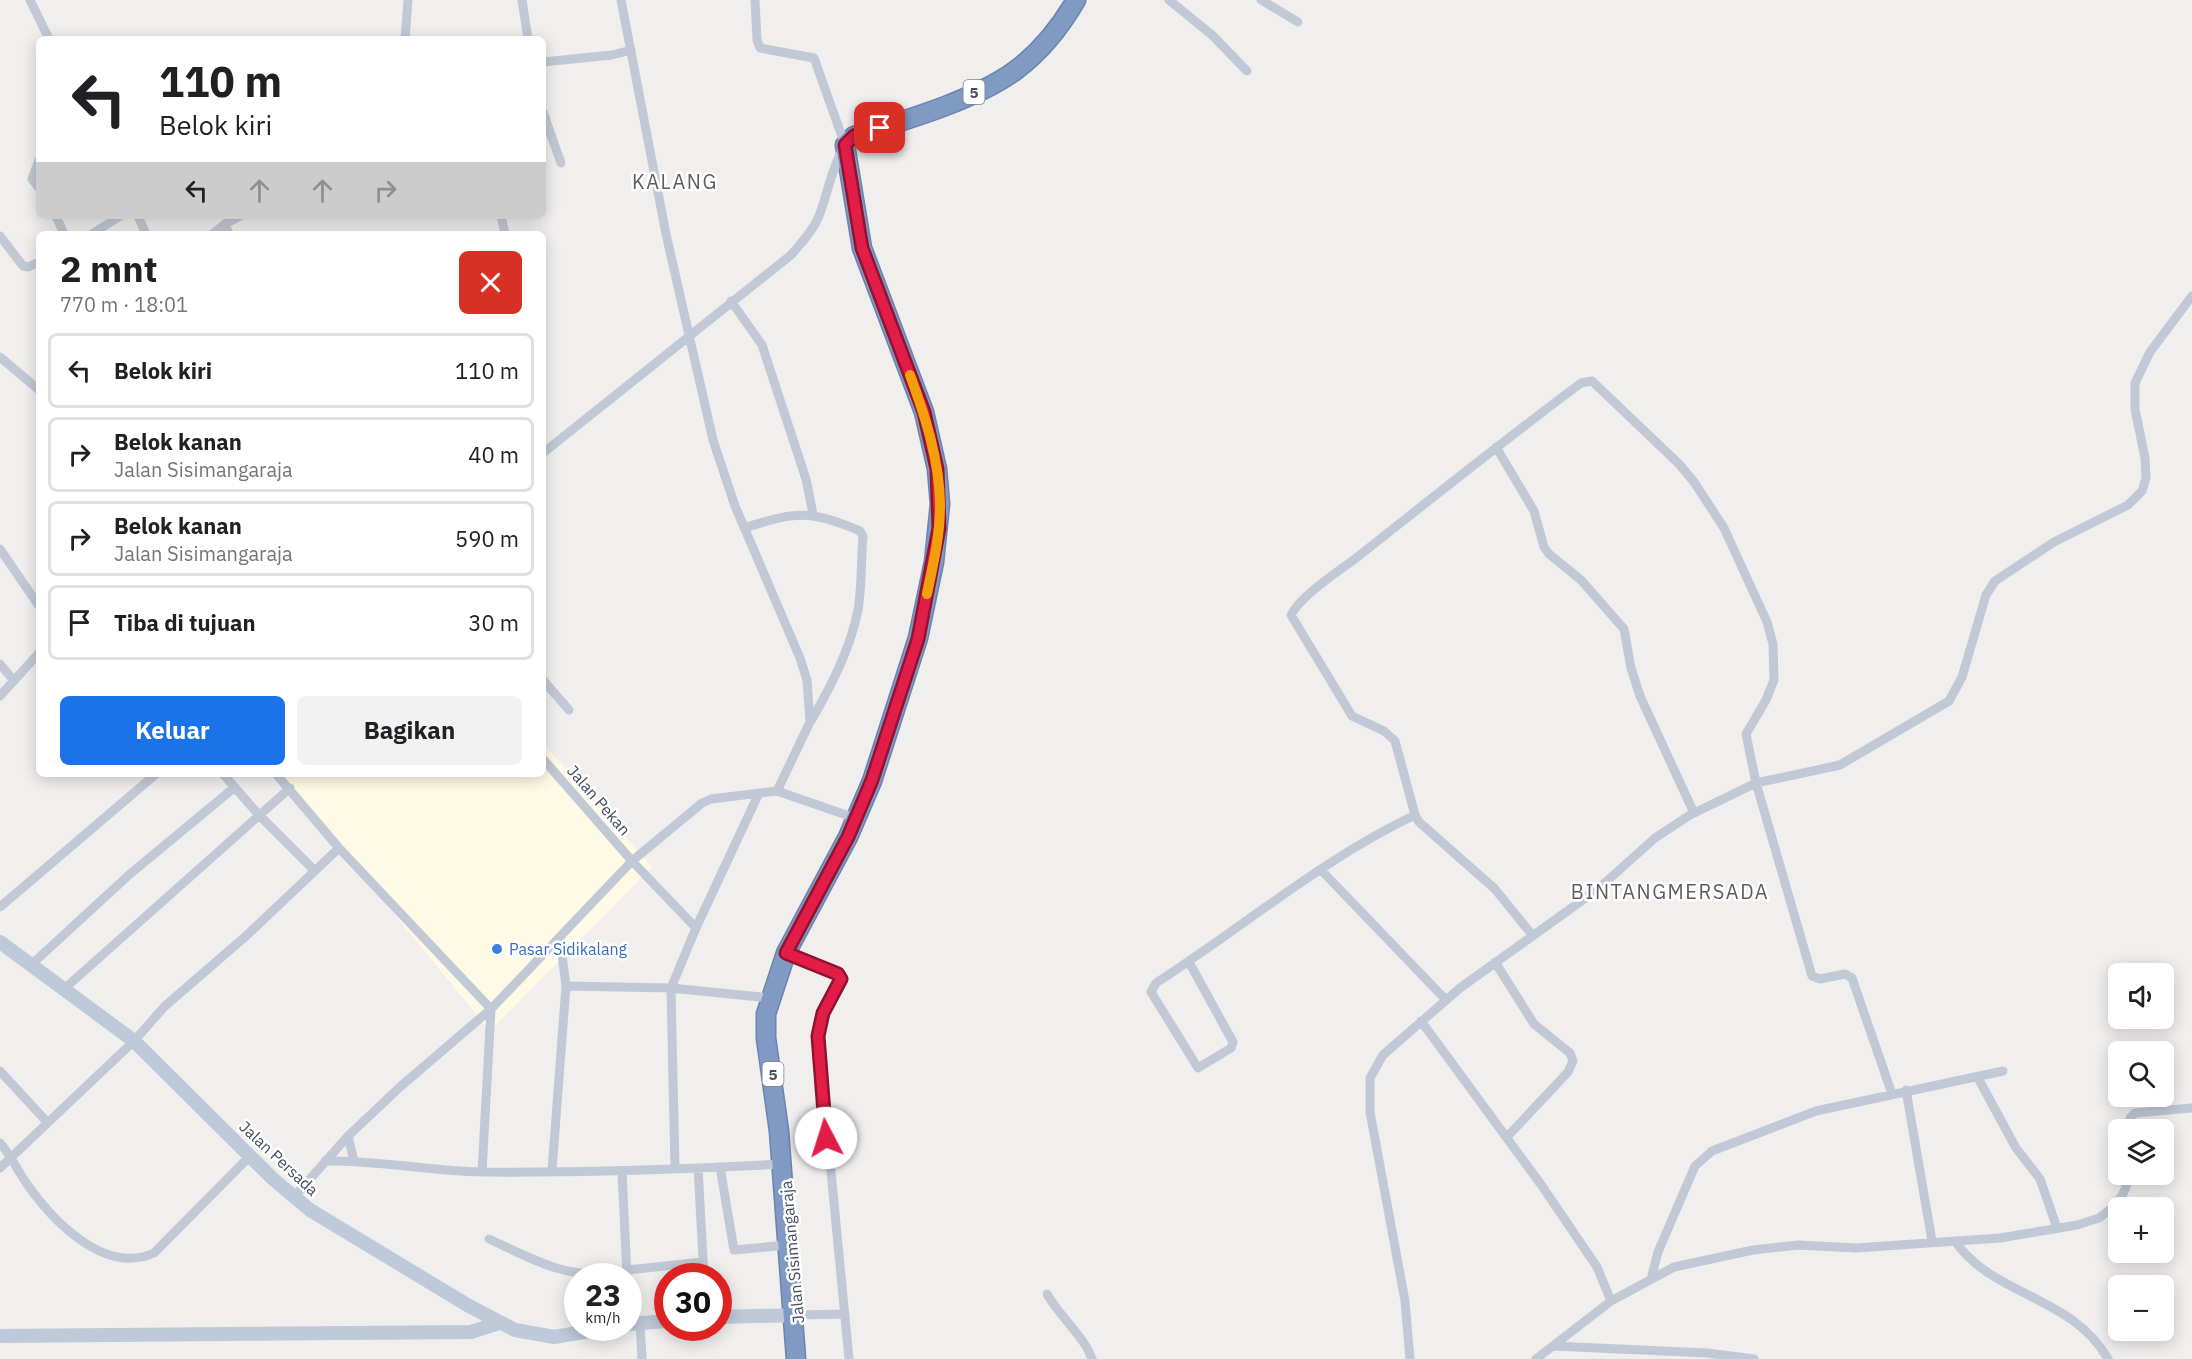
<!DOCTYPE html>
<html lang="id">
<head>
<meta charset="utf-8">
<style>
	:root { --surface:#fff; --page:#f2f2f2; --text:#202124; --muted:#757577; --line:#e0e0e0; --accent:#1a73e8 }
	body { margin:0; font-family:"IBM Plex Sans",sans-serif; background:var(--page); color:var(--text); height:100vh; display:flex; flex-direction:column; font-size:22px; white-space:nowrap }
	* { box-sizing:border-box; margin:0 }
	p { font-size:20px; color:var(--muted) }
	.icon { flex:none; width:33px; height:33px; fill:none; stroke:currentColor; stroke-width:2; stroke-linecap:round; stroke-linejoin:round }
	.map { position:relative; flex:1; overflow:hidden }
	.side { position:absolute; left:36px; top:231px; width:510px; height:546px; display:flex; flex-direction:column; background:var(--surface); border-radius:9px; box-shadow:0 3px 15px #0003 }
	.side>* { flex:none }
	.guide { position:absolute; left:36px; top:36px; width:510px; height:183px; border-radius:9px; box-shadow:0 3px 15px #0003; background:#fff; color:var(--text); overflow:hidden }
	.controls { position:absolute; left:2108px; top:963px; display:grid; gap:12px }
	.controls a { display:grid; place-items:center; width:66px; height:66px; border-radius:9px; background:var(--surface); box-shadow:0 3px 15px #0003; font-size:30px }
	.speed { position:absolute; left:564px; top:1263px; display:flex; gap:12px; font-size:30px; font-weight:700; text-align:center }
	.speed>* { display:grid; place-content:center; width:78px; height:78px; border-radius:50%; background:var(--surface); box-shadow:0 3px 15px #0003; line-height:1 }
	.speed small { font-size:15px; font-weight:400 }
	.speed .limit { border:9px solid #d22; background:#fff; color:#111 }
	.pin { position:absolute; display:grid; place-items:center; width:51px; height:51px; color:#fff; margin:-26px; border-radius:12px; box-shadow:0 3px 9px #0006 }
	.me { position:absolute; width:66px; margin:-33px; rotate:355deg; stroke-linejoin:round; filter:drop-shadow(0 0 4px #0008) }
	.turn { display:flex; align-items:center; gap:21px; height:126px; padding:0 24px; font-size:27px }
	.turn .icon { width:78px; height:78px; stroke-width:2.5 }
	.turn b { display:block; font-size:42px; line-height:51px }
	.lanes { display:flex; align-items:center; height:57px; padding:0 24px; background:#0003; justify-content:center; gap:30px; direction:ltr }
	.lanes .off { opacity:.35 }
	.round { display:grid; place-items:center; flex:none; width:63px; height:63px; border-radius:9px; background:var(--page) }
	.summary { display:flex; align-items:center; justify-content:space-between; height:102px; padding:0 24px }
	h1 { font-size:36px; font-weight:700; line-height:45px }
	.action { display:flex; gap:12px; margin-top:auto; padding:12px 24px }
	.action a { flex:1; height:69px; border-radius:9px; background:var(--accent); color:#fff; font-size:24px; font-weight:700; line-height:69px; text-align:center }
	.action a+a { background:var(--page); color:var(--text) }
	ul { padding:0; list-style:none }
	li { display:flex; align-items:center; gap:18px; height:75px; margin:0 12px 9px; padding:0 12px; border:3px solid var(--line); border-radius:9px }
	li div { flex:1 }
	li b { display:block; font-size:22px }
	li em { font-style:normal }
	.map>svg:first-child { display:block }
</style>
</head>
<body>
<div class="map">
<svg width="2192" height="1359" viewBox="0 0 2192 1359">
	<rect width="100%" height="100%" fill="#f1eeee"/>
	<path fill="#fefae5" d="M543 743 652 867 490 1031 279 774H543Z"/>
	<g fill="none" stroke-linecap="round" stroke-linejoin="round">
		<defs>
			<path id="highway" d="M796 1359 779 1131 766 1038V1014L786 953 848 837 872 781 918 638 934 562 940 504 937 469 924 412 862 248 845 145 854 136C903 121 976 100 1016 70 1040 52 1061 26 1076 0"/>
		</defs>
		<use href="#highway" stroke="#6b84af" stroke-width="21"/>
		<path stroke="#c0c9d5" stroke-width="9" d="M30 0 49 39
			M522 0 528 39
			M621 0 666 234 713 440 735 506 800 658 807 680 810 722 777 791
			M1169 0 1212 35 1247 71
			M1261 0 1298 22
			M405 39 408 0
			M543 62 612 55 631 50
			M543 112 561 163
			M39 160 32 179 39 188
			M56 216 64 234
			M138 216 146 234
			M501 216 505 234
			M92 234 120 216
			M212 234 225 224
			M229 234 225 224 240 216
			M0 236 23 266 28 267 39 262
			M731 301 762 345 806 479 813 514
			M0 357 39 390
			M1496 447 1534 511 1544 547 1549 554 1581 580 1624 629 1631 668 1640 696 1694 813
			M543 453 791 255C801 243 813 231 819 216 828 192 832 167 845 145L814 58 760 48 757 40 755 0
			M744 528C795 512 809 509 860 531L863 536C861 560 862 586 858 610 850 650 831 686 811 721
			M0 549 39 606
			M0 664 14 681
			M543 680 569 710
			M0 696 39 653
			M543 759 632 861 696 928
			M223 774 259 815 314 870
			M276 774 339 848 491 1009 482 1172
			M1322 871 1446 1000
			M0 907 156 774
			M1533 936 1495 889 1419 822 1415 815 1395 741 1384 731 1352 716 1291 615C1302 594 1341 570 1360 555 1433 497 1506 439 1581 383L1592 381 1679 464 1694 482 1724 528 1767 622 1773 644 1774 680 1766 700 1746 734 1756 783 1812 976 1820 979 1845 974 1852 978 1892 1094
			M786 953 838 974 841 979 823 1013 818 1036 849 1359
			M1189 962 1233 1042 1231 1048 1198 1068 1151 992 1156 983C1242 928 1322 859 1415 815
			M1495 962 1534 1024 1570 1053 1573 1061 1568 1072 1507 1137
			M32 964 130 874 235 787
			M566 986 671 988 770 998
			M64 989 290 788
			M1421 1021 1542 1186 1597 1267 1611 1301
			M0 1071 47 1122
			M1978 1078 2016 1148 2040 1179 2057 1228
			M1906 1090 1932 1241
			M2130 1130V1118L2135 1113 2192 1108
			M348 1136 354 1161
			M0 1143C8 1152 12 1160 18 1170 43 1212 101 1277 154 1253L250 1156
			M325 1161C378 1160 430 1171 483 1172 584 1173 683 1169 783 1164
			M720 1167 734 1250 787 1245
			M0 1168 134 1041 165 1006 246 936 339 848
			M698 1168 704 1276
			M675 1169 671 988 696 928 759 793
			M552 1170 566 986 560 939
			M622 1172 627 1276
			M294 1197 348 1136 400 1087 491 1009 632 861 702 803 711 799 777 791 858 819
			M489 1239C541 1263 567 1280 627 1273
			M1955 1241C1992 1296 2073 1296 2108 1359
			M627 1270 703 1262
			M1651 1279 1658 1252 1695 1166 1712 1151 1816 1111 2003 1071
			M1047 1294C1060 1317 1084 1336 1092 1359
			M628 1295 630 1323
			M797 1315 845 1314
			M640 1323 642 1359
			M1554 1346 1707 1353 1754 1359
			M1410 1359 1405 1301 1370 1112V1078L1383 1055 1460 988 1598 889 1655 838 1690 815 1756 783 1840 765 1949 701 1962 677 1986 595 1995 581 2054 542 2128 505 2142 491 2146 478 2145 458 2135 409V383L2150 352 2192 296
			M1536 1359 1611 1301 1674 1267 1753 1250 1798 1245 1856 1248 2000 1238 2077 1225 2099 1218 2112 1208 2123 1194 2131 1174"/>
		<path stroke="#bec9da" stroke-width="14" d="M0 942 134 1041 273 1179 310 1210 469 1306 515 1330 554 1337 607 1328
			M718 1317 797 1315
			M628 1324 668 1321
			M0 1336 471 1332 499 1323"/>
		<use href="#highway" stroke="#809ac4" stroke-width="18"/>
	</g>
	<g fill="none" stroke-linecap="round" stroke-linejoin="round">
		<defs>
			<path id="route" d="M826 1138 818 1036 823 1013 841 979 838 974 786 953 848 837 872 780 918 639 939 528 937 469 924 412 862 248 845 145 854 136 880 128"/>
		</defs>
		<use href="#route" stroke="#92132f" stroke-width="15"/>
		<use href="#route" stroke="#e11d48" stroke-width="10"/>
		<path stroke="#f59e0b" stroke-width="10" d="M910 375C925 416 940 461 940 506 940 536 933 565 927 594"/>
	</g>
	<circle fill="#3f7fe0" stroke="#fff" stroke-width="2" cx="497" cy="949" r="6"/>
	<g text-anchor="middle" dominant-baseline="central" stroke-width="5" stroke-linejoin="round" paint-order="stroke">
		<g fill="#fff" stroke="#7c848e" stroke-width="1.5">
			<rect x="963.5" y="80" width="21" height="24" rx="4.5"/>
			<rect x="762.5" y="1062" width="21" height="24" rx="4.5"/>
		</g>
		<g font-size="15" font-weight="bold" fill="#444f5e">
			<text x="974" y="92">5</text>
			<text x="773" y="1074">5</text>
		</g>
		<g font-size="16" fill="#444f5e" stroke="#fff">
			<text transform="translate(599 800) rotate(49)">Jalan Pekan</text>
			<text transform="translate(279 1158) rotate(43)">Jalan Persada</text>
			<text transform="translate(792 1252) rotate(-95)">Jalan Sisimangaraja</text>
		</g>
		<g font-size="16" fill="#366cbe" stroke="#fff" text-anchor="start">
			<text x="509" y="949">Pasar Sidikalang</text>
		</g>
		<g font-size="20" letter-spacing="1.5" fill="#5a5e64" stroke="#fff">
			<text x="675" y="181">KALANG</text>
			<text x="1670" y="891">BINTANGMERSADA</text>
		</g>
	</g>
</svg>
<div class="controls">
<a><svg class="icon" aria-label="sound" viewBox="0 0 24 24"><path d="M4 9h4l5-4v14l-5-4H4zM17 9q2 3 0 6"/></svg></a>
<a><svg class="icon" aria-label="search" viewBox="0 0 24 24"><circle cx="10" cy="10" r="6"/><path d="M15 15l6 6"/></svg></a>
<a><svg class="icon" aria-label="layers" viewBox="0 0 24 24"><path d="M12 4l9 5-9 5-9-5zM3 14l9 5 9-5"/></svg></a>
<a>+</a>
<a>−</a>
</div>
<div class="speed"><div>23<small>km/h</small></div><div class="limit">30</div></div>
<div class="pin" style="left:880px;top:128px;background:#d93025"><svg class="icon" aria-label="arrive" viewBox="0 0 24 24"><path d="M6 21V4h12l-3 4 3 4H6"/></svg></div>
<svg class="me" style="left:826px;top:1138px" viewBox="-20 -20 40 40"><circle r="19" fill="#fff"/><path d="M0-13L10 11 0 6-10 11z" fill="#e11d48"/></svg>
<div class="guide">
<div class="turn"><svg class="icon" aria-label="left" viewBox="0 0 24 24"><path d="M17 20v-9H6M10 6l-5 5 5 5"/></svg><div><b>110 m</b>Belok kiri</div></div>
<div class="lanes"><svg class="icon" aria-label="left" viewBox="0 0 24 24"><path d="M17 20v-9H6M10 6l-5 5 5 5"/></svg><svg class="icon off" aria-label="ahead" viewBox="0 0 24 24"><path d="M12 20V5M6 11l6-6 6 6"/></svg><svg class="icon off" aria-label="ahead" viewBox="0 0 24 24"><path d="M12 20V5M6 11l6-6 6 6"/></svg><svg class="icon off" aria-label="right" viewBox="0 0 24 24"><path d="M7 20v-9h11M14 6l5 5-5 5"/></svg></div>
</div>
<section class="side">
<div class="summary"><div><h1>2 mnt</h1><p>770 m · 18:01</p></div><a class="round" style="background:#d93025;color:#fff"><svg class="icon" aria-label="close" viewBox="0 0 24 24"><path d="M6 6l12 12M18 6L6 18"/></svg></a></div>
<ul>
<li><svg class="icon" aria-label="left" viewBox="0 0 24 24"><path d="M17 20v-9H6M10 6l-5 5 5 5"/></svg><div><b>Belok kiri</b></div><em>110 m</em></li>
<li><svg class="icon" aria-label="right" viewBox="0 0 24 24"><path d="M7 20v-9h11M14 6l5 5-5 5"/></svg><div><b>Belok kanan</b><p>Jalan Sisimangaraja</p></div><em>40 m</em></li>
<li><svg class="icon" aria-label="right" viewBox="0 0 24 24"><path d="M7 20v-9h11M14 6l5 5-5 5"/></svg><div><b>Belok kanan</b><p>Jalan Sisimangaraja</p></div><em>590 m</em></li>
<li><svg class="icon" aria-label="arrive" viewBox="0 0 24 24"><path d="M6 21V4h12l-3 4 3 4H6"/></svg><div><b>Tiba di tujuan</b></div><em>30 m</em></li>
</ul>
<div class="action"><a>Keluar</a><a>Bagikan</a></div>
</section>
</div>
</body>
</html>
